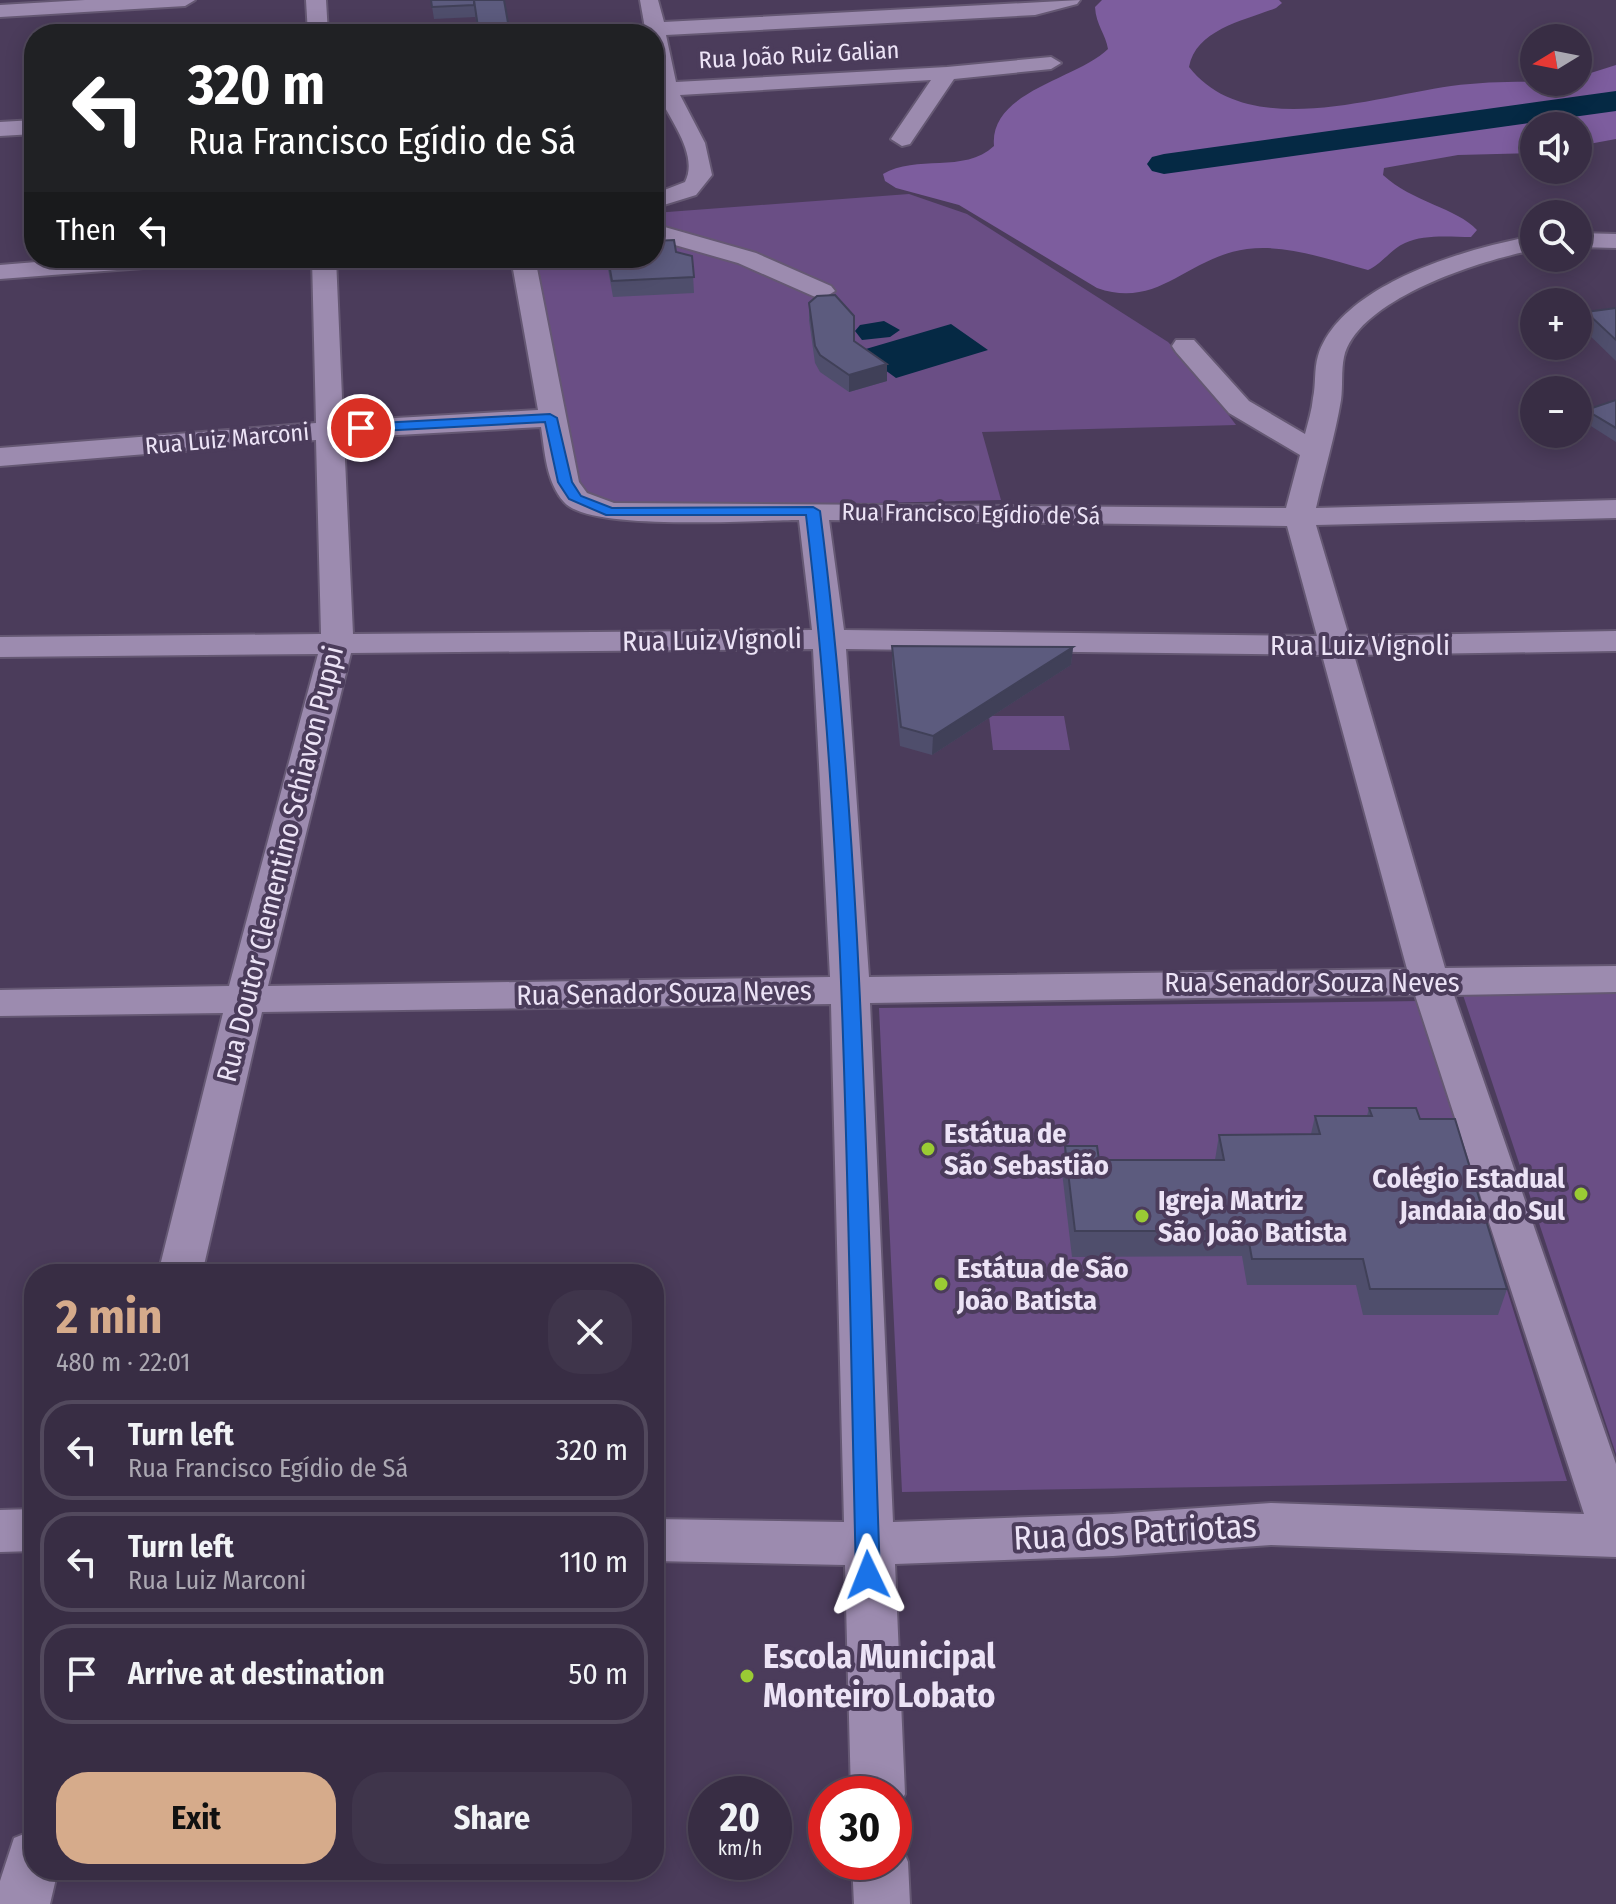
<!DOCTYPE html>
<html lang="en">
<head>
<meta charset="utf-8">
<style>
	:root { --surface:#382d44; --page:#3f354b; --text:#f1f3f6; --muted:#aba8b2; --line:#52495d; --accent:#d6ab8b }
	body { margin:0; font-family:"Fira Sans Condensed",sans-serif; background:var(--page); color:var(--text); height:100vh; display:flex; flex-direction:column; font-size:30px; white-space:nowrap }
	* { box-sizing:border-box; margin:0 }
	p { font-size:26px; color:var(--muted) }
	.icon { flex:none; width:44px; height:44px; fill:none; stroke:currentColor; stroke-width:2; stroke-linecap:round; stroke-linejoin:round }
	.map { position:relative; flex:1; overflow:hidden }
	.details { position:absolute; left:24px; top:1264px; width:640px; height:616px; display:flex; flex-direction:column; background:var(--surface); border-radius:32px; box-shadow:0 4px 20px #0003,0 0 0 2px var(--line) }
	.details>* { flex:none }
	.hud { position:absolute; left:24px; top:24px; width:640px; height:244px; border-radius:32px; box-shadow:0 4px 20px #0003,0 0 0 2px var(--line); background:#202124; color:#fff; overflow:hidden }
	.needle { width:52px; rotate:260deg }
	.controls { position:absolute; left:1520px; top:24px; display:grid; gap:16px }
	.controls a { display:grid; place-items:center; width:72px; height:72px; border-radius:50%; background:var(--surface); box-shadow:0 4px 20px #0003,0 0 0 2px var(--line); font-size:40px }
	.speed { position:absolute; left:688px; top:1776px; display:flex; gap:16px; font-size:40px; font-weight:700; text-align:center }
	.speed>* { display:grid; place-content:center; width:104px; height:104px; border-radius:50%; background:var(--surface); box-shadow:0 4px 20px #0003,0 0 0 2px var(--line); line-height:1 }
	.speed small { font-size:20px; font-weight:400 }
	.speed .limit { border:12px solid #d22; background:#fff; color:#111 }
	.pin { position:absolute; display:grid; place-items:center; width:68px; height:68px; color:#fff; margin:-34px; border:4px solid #fff; border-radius:50%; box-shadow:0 2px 8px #0007 }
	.me { position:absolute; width:88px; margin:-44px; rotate:358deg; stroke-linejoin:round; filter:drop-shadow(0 0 6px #0008) }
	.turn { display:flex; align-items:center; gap:28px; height:168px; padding:0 32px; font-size:36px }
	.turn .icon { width:104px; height:104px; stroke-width:2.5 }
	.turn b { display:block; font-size:56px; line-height:68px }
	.then { display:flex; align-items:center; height:76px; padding:0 32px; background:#0003; gap:16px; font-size:30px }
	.round { display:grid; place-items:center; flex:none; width:84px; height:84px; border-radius:32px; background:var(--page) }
	.overview { display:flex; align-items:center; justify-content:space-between; height:136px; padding:0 32px }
	h1 { font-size:48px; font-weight:700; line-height:60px; color:var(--accent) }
	.primary-button { display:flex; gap:16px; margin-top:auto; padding:16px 32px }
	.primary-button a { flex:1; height:92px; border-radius:32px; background:var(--accent); color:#111; font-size:32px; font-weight:700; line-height:92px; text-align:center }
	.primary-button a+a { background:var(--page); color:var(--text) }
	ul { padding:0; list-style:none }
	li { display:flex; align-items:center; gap:24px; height:100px; margin:0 16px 12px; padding:0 16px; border:4px solid var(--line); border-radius:32px }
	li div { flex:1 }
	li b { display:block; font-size:30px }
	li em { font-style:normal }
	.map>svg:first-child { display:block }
</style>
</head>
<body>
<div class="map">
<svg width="1616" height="1904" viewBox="0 0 1616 1904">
	<rect width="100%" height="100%" fill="#4b3c5b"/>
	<path fill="#6a4e85" d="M909 194 967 214 1168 342 1194 369 1236 425 982 432 1001 500 621 509 584 495 571 478 529 258H654V213Z
		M989 716H1064L1070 750H993Z
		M1462 992H1616V1454Z
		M1421 1001 1458 1134 1567 1481 902 1492 879 1008Z"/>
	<path fill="#7d5d9e" d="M1102 0H1279L1282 3 1276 8C1246 20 1196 29 1189 67 1247 141 1373 97 1451 86 1495 80 1535 82 1578 82V77L1616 65V139L1578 146V126H1534V153L1458 155 1384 168 1383 175C1412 202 1457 208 1477 230L1471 237C1450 237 1424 234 1405 243 1391 249 1383 263 1368 270 1329 260 1288 244 1247 249 1187 257 1159 310 1097 288L959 205 896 188 885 181 883 174C916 154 964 174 994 146 989 91 1078 79 1108 49 1106 35 1096 25 1095 7Z"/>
	<path fill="#052944" d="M884 321 900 330 890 337 862 340 855 331 860 325Z
		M951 324 988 350 896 378 859 351Z"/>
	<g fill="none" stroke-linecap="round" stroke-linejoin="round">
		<path fill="#052944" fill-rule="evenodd" d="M1616 91V111L1164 174 1152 171 1147 164 1152 157 1164 154Z"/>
		<defs>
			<path id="minor" d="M85 0H195L185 6 0 17V5Z
				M306 0H326L328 34H308Z
				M640 0H658L664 22 1080 0 1077 4 1035 15 666 35 676 82 947 67 1051 57 1061 63 1051 69 954 79 910 144 902 146 891 139 931 80 680 95 705 143 712 175 696 195 654 208V194L685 182C699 155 670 120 659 96H654V34H646Z
				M34 120V134L0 136V122Z
				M654 224 756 253 831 286 835 291 822 299 813 296 738 263 654 239Z
				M1578 233 1616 234V248L1578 247Z
				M1534 236V250C1481 260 1358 299 1344 357 1341 371 1343 386 1341 400 1335 436 1324 472 1316 508L1616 500V518L1316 525 1349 636 1616 631V651L1354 655 1445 968 1616 966V992L1454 995 1616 1464V1557L1271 1545 1113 1556 895 1564 905 1794 894 1814V1794H851L845 1565 654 1561V1519L844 1522 831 1004 262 1012 202 1274H158L223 1013 0 1016V990L229 986 318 654 0 657V637L321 634 316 440 0 466V448L316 423 312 258H336L343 421 538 410 511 258H535L579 482 587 493 614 503 1286 508 1300 455 1229 413 1176 352 1172 346 1176 340H1194L1249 401 1305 434C1308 422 1312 410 1313 398 1316 385 1314 369 1318 356 1340 284 1468 248 1534 236ZM541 427C545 452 546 482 564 502 589 532 756 520 799 520L812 630 353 634 344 438ZM829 520 1287 526 1317 636 844 630ZM813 649 830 977 268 986 351 653ZM846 649 1322 655 1407 969 869 977ZM1415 995 1584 1514 1271 1503 1113 1514 893 1522 870 1003Z
				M85 258H194L182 265 0 279V265Z
				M34 1509V1551L0 1552V1510Z
				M34 1830V1870H58L50 1904H0V1881L14 1838Z
				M894 1841 900 1843 908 1862 910 1904H854L852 1862H894Z"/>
		</defs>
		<use href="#minor" stroke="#655873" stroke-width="4"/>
		<use href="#minor" fill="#9c8baf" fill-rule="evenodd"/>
	</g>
	<path fill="#4f4e6c" d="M431 0H474L510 34H478L475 14V17L434 19Z
		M676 252 692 256 694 293 613 297 606 258H654Z
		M809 303 854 341 887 364V381L849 392 820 372 815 363 809 320Z
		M1616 308V361L1582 328 1586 312Z
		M1616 400V442L1583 421 1586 410Z
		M892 646 1073 647 1071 665 932 755 900 746 892 665Z
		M1369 1108 1420 1119 1507 1289 1498 1315H1363L1356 1285H1247L1242 1256 1072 1257 1062 1172 1065 1146 1099 1160H1215L1219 1135 1311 1134 1315 1116H1367Z"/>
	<path fill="#404058" d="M887 364V381L849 392V375Z
		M1073 647 1071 665 932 755 933 736Z"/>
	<path fill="#5c5b7e" stroke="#404058" stroke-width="2" d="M431 0H474V5L432 7Z
		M474 0H504L510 34H479Z
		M674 240 676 252 692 256 694 277 612 281 608 258H654V241Z
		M835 295 854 316V341L887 364 849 375 820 355 815 346 809 303 817 296Z
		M1616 308V340L1586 312Z
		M1616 400V428L1586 410Z
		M892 646 1073 647 933 736 901 727Z
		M1369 1108H1416L1420 1119H1455L1507 1289H1370L1363 1259H1252L1247 1231H1075L1065 1146H1097L1099 1160H1224L1219 1135 1320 1134 1315 1116H1372Z"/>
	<path fill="#1a73e8" stroke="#114b97" stroke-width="2" d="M550 414 557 418 572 482 581 496 612 508 813 507 820 511C865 863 867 1221 880 1575L877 1583 868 1586 860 1583 856 1575C847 1222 848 866 806 515H606L569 499 558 482 545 422 361 432 355 428 361 424Z"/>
	<g fill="#9acb34" stroke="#4b3c5b" stroke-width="3">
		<circle cx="928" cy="1149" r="8"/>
		<circle cx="1581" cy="1194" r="8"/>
		<circle cx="1142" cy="1216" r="8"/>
		<circle cx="941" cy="1284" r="8"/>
		<circle cx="747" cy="1676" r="8"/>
	</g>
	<g text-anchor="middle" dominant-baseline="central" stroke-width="8" stroke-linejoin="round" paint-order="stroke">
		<g font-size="24" fill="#ece3f6" stroke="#4b3c5b">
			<text transform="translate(799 55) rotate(-3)">Rua João Ruiz Galian</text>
			<text transform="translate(227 439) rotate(-5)">Rua Luiz Marconi</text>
			<text transform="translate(971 514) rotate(1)">Rua Francisco Egídio de Sá</text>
		</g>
		<g font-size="28" fill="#ece3f6" stroke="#4b3c5b">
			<text transform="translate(712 640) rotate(-1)">Rua Luiz Vignoli</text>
			<text x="1360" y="645">Rua Luiz Vignoli</text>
			<text transform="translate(280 864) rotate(-76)">Rua Doutor Clementino Schiavon Puppi</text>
			<text x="1312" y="982">Rua Senador Souza Neves</text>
			<text transform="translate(664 993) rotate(-1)">Rua Senador Souza Neves</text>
		</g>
		<g font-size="28" font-weight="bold" fill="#ece3f6" stroke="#4b3c5b" text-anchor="start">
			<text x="944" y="1133">Estátua de<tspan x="944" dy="32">São Sebastião</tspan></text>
			<text x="1565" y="1178" text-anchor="end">Colégio Estadual<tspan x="1565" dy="32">Jandaia do Sul</tspan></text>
			<text x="1158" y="1200">Igreja Matriz<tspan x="1158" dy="32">São João Batista</tspan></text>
			<text x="957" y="1268">Estátua de São<tspan x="957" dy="32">João Batista</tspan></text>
		</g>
		<g font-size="34" fill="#ece3f6" stroke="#4b3c5b">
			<text transform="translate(1135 1532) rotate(-3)">Rua dos Patriotas</text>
		</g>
		<g font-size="34" font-weight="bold" fill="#ece3f6" stroke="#4b3c5b" text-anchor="start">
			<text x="763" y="1656">Escola Municipal<tspan x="763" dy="39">Monteiro Lobato</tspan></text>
		</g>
	</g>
</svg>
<div class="controls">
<a><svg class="needle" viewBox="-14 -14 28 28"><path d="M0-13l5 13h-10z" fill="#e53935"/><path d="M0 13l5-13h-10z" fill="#aba8b2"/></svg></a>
<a><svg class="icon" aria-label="sound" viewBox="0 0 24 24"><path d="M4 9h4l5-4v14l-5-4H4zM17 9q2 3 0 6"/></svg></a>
<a><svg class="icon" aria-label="search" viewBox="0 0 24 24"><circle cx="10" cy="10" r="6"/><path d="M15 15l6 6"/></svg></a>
<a>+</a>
<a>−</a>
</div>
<div class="speed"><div>20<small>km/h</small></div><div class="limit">30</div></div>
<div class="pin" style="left:361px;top:428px;background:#d93025"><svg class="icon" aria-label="arrive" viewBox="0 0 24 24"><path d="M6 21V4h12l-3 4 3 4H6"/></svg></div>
<svg class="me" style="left:868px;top:1575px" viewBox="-20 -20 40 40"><path d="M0-17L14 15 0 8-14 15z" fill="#1a73e8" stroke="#fff" stroke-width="4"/></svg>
<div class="hud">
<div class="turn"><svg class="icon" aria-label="left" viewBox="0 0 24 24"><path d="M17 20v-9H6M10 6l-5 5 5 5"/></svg><div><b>320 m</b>Rua Francisco Egídio de Sá</div></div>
<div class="then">Then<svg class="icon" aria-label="left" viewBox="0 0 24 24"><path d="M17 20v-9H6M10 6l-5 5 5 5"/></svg></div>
</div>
<section class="details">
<div class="overview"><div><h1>2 min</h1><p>480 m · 22:01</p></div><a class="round"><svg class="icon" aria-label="close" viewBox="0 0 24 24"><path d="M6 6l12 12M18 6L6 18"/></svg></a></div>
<ul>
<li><svg class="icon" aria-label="left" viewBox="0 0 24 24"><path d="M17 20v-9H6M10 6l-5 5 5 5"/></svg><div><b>Turn left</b><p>Rua Francisco Egídio de Sá</p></div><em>320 m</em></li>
<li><svg class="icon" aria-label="left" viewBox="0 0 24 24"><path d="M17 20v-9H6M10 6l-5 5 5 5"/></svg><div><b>Turn left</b><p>Rua Luiz Marconi</p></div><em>110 m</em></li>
<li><svg class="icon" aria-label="arrive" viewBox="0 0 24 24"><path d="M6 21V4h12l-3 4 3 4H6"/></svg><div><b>Arrive at destination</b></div><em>50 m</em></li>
</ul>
<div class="primary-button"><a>Exit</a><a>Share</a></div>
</section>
</div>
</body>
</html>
